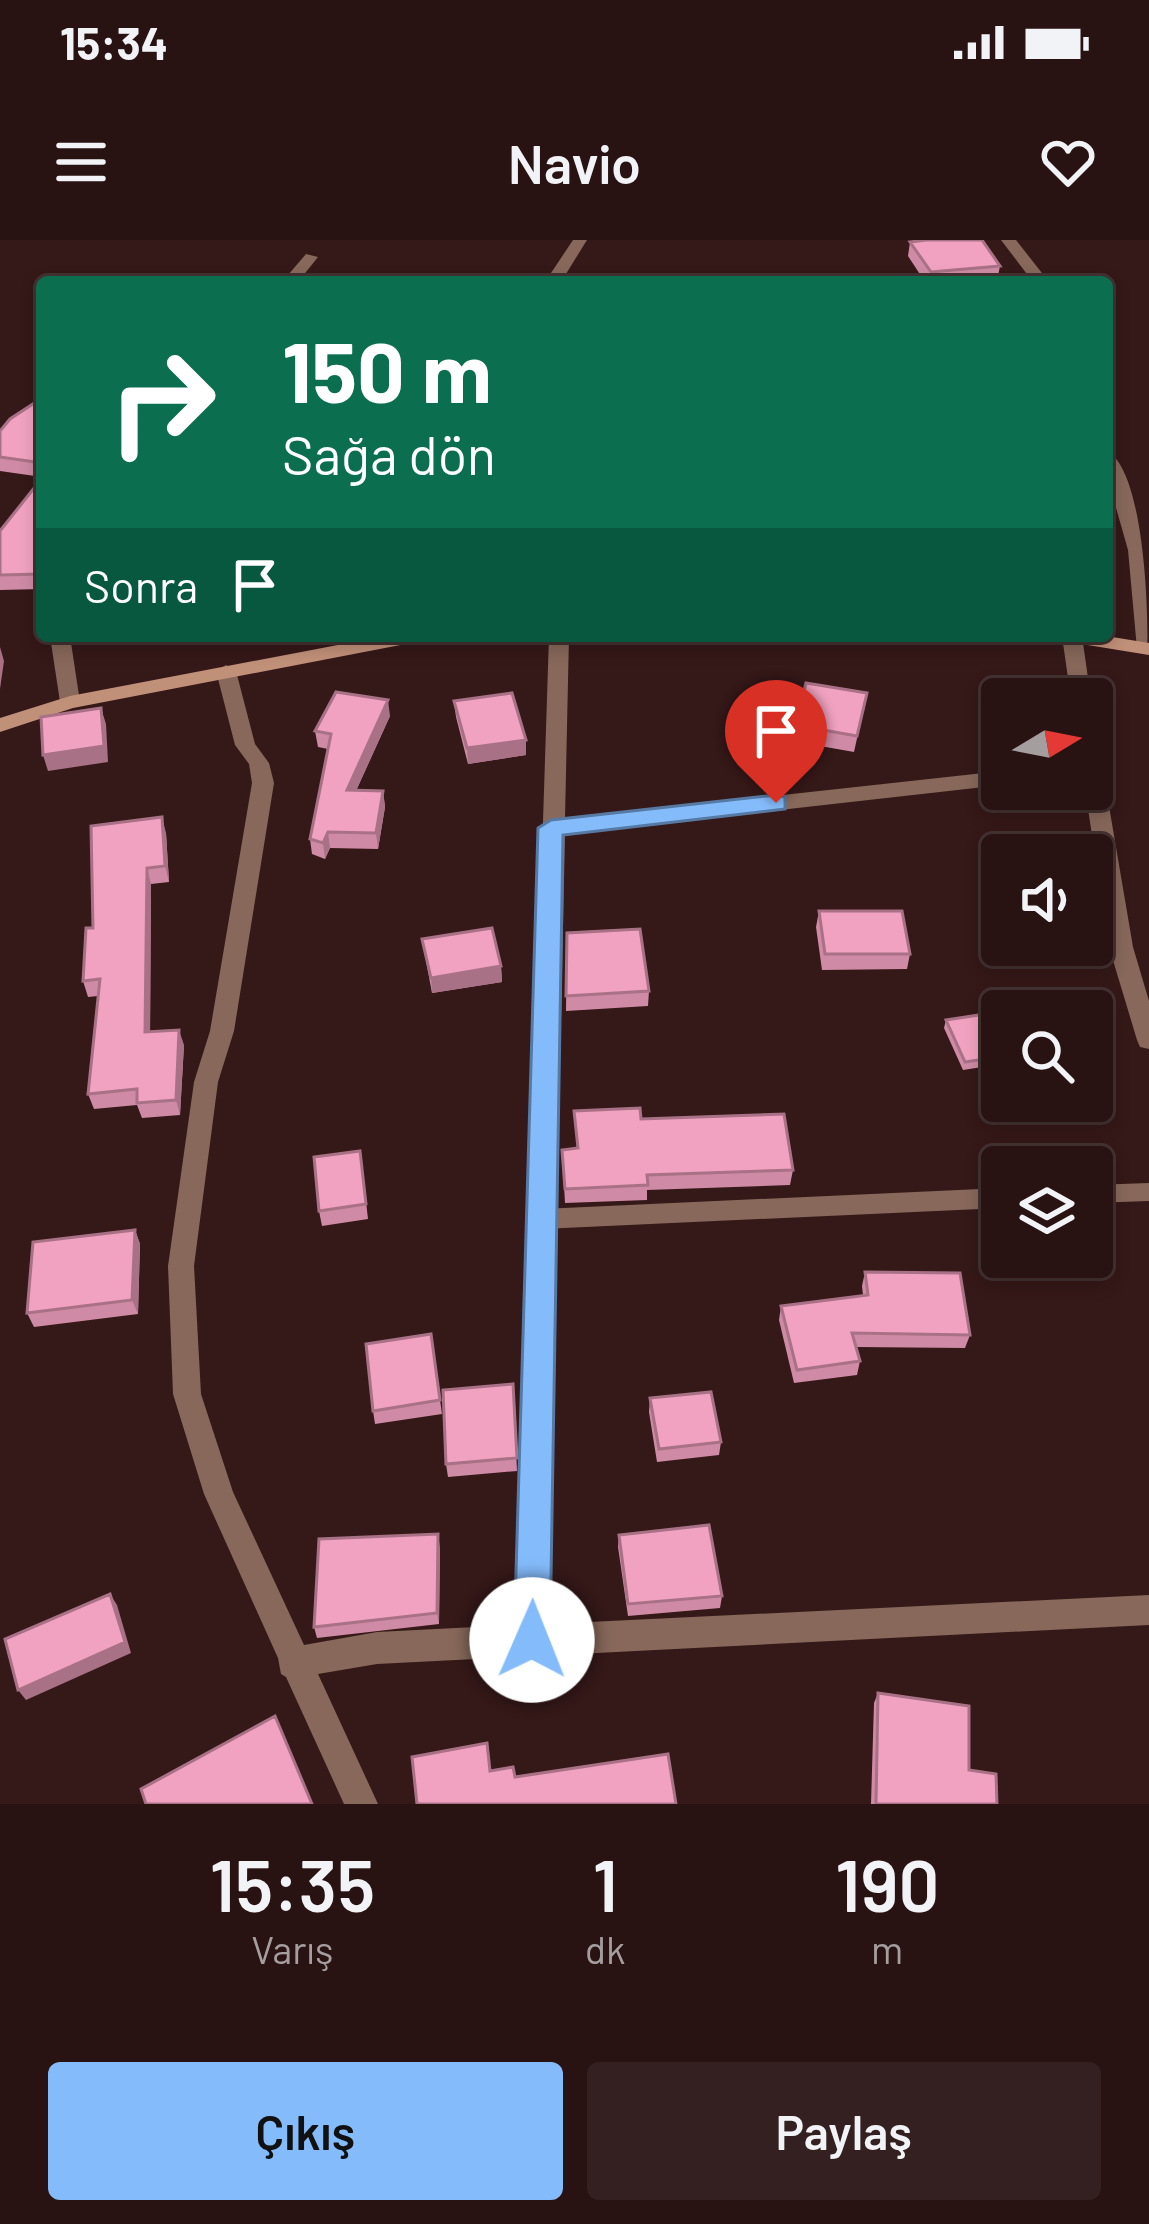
<!DOCTYPE html>
<html lang="tr">
<head>
<meta charset="utf-8">
<style>
	:root { --surface:#281212; --page:#342020; --text:#f1f3f6; --muted:#a59e9f; --line:#443232; --accent:#84bcfb }
	body { margin:0; font-family:Barlow,sans-serif; background:var(--page); color:var(--text); height:100vh; display:flex; flex-direction:column; font-size:45px; white-space:nowrap }
	* { box-sizing:border-box; margin:0 }
	p { font-size:39px; color:var(--muted) }
	.icon { flex:none; width:66px; height:66px; fill:none; stroke:currentColor; stroke-width:2; stroke-linecap:round; stroke-linejoin:round }
	.map { position:relative; height:1564px; overflow:hidden }
	.sheet { display:flex; flex-direction:column; background:var(--surface); flex:1 }
	.sheet>* { flex:none }
	.hud { position:absolute; left:36px; top:36px; width:1077px; height:366px; border-radius:12px; box-shadow:0 6px 18px #0003,0 0 0 3px var(--line); background:#0b6e4f; color:#fff; overflow:hidden }
	.needle { width:78px; rotate:80deg }
	.fabs { position:absolute; left:981px; top:438px; display:grid; gap:24px }
	.fabs a { display:grid; place-items:center; width:132px; height:132px; border-radius:12px; background:var(--surface); box-shadow:0 6px 18px #0003,0 0 0 3px var(--line); font-size:60px }
	.pin { position:absolute; display:grid; place-items:center; width:102px; height:102px; color:#fff; margin:-123px -51px; border-radius:50% 50% 50% 0; rotate:-45deg; box-shadow:0 0 12px #0007 }
	.pin .icon { rotate:45deg }
	.me { position:absolute; width:132px; margin:-66px; rotate:1deg; stroke-linejoin:round; filter:drop-shadow(0 0 9px #0008) }
	.turn { display:flex; align-items:center; gap:42px; height:252px; padding:0 48px; font-size:54px }
	.turn .icon { width:156px; height:156px; stroke-width:2.5 }
	.turn b { display:block; font-size:84px; line-height:102px }
	.then { display:flex; align-items:center; height:114px; padding:0 48px; background:#0003; gap:24px; font-size:45px }
	.eta { display:flex; justify-content:space-evenly; align-items:center; height:204px; text-align:center }
	.eta b { font-size:72px; font-weight:600; line-height:84px }
	.button { display:flex; gap:24px; margin-top:auto; padding:24px 48px }
	.button a { flex:1; height:138px; border-radius:12px; background:var(--accent); color:#111; font-size:48px; font-weight:600; line-height:138px; text-align:center }
	.button a+a { background:var(--page); color:var(--text) }
	.status { display:flex; justify-content:space-between; align-items:center; height:84px; padding:0 60px; background:var(--surface); direction:ltr }
	.status svg { height:33px; fill:currentColor }
	header { display:flex; justify-content:space-between; align-items:center; height:156px; padding:0 48px; background:var(--surface); font-size:54px; font-weight:600 }
	.map>svg:first-child { display:block }
</style>
</head>
<body>
<div class="status"><b>15:34</b><svg viewBox="0 0 49 12"><path d="M0 12V9h3v3zM5 12V6h3v6zM10 12V3h3v9zM15 12V0h3v12zM26 1h20v11H26zM47 4h2v5h-2z"/></svg></div>
<header><svg class="icon" aria-label="menu" viewBox="0 0 24 24"><path d="M4 6h16M4 12h16M4 18h16"/></svg>Navio<svg class="icon" aria-label="heart" viewBox="0 0 24 24"><path d="M12 20l-8-8c-3-5 5-10 8-4 3-6 11-1 8 4z"/></svg></header>
<div class="map">
<svg width="1149" height="1564" viewBox="0 0 1149 1564">
	<rect width="100%" height="100%" fill="#351818"/>
	<g fill="none" stroke-linecap="round" stroke-linejoin="round">
		<path fill="#87685a" fill-rule="evenodd" d="M1149 943V961L1092 963V945Z
			M1002 948V968L542 989 534 986 530 979 534 972 542 969Z"/>
		<path fill="#87685a" fill-rule="evenodd" d="M573 0H587L561 42H545Z
			M1001 0H1016L1049 42H1033Z
			M306 14 318 17 298 42H282Z
			M1107 211C1145 231 1149 378 1147 415L1137 409 1128 310 1107 236Z
			M50 396H70L80 462 77 467H63L60 462Z
			M549 396H569L565 579 1002 531V545L565 594 548 1384 1149 1355V1385L377 1424 318 1434 378 1564H344L286 1437 281 1434 278 1418 204 1254 173 1154 168 1026 194 842 210 791 252 543 249 524 235 505 216 431 226 425 236 431 255 504 269 523 274 543 234 791 218 842 194 1026 201 1154 233 1252 304 1405 377 1392 517 1385Z
			M1062 396H1082L1091 459H1071Z
			M1092 518 1102 525 1133 707 1149 761V809L1140 807 1137 800 1109 707 1085 549H1092Z"/>
		<path fill="#c19079" fill-rule="evenodd" d="M385 396H426L416 402 73 468 0 492V478L70 456Z
			M1059 396H1106L1149 403V415L1069 402Z"/>
	</g>
	<path fill="#cf8ba5" d="M914 0H982L1000 26 998 36 1032 42H925L908 16 910 2 915 1Z
		M42 158V237L0 231V191Z
		M42 238V349L0 350V291Z
		M867 453 854 512 792 501 795 485Z
		M454 461 526 500V515L468 524 456 477Z
		M390 476 356 551H383L385 567 378 609 330 608 325 619 312 614 310 599 328 509 318 507 315 491Z
		M166 593 169 642 151 644 150 792 184 805 180 875 142 878 137 865 94 869 88 854 98 756 88 757 83 741 93 688Z
		M819 671 910 714 907 729 822 730 816 687Z
		M567 693 649 751 648 766 566 771Z
		M422 699 501 726 502 742 432 753Z
		M946 780 998 817 995 825 963 830 944 788Z
		M574 871 641 879 793 930 790 945 647 950V960L565 963 562 910 577 908Z
		M362 926 368 979 322 986 319 971Z
		M135 990 140 1004 138 1074 34 1087 27 1073Z
		M865 1032 970 1095 965 1108 856 1107 860 1121 857 1135 794 1143 779 1080 781 1066 863 1055 862 1046Z
		M431 1094 442 1174 375 1184 373 1171Z
		M513 1144 517 1231 448 1237 446 1224Z
		M650 1158 721 1202 719 1215 657 1222 649 1172Z
		M619 1295 722 1356 720 1368 628 1376 618 1307Z
		M440 1307 439 1384 317 1398 314 1387Z
		M878 1453 969 1530 997 1564H871L874 1463Z"/>
	<path fill="#a97186" d="M0 407 4 421 0 449Z
		M388 460 390 476 349 566 347 550Z
		M101 468 106 484 108 522 48 531 43 515Z
		M526 500V515L468 524 467 508Z
		M383 551 385 567 378 609 376 593Z
		M162 577 166 593 169 642 165 626Z
		M328 592 330 608 325 619 323 603Z
		M147 628 151 644 150 808 145 792Z
		M501 726 502 742 432 753 431 738Z
		M179 790 184 805 180 875 176 860Z
		M135 990 140 1004 138 1074 132 1060Z
		M438 1294 440 1307 439 1384 437 1373Z
		M110 1354 117 1365 131 1413 26 1460 18 1450Z"/>
	<path fill="#f1a2c0" stroke="#a97186" stroke-width="3" d="M926 0H982L1000 26 931 32 910 2Z
		M991 36H1031L1032 42H992Z
		M42 158V223L0 217V191L10 179Z
		M42 238V334L0 335V291Z
		M806 443 867 453 857 496 795 485Z
		M336 452 388 460 347 550 383 551 376 593 328 592 323 603 310 599 331 494 315 491Z
		M512 453 526 500 467 508 454 461Z
		M101 468 104 506 43 515 41 477Z
		M162 577 165 626 147 628 145 792 179 790 176 860 137 863V849L88 854 100 739 83 741 86 688H93L91 586Z
		M819 671H902L910 714H825Z
		M492 688 501 726 431 738 422 699Z
		M640 689 649 751 566 756 567 693Z
		M979 775 998 817 965 822 946 780Z
		M640 868 641 879 784 874 793 930 647 935 648 945 565 949 562 910 578 908 574 871Z
		M360 911 366 964 319 971 314 917Z
		M135 990 132 1060 27 1073 33 1002Z
		M865 1032 960 1033 970 1095 852 1093 860 1121 797 1130 781 1066 868 1055Z
		M431 1094 440 1160 373 1171 366 1104Z
		M513 1144 517 1218 446 1224 443 1150Z
		M711 1152 721 1202 659 1209 650 1158Z
		M709 1285 722 1356 628 1364 619 1295Z
		M438 1294 437 1373 314 1387 319 1299Z
		M110 1354 125 1402 18 1450 5 1399Z
		M878 1453 969 1466V1530L996 1534 997 1564H876Z
		M275 1476 312 1564H146L141 1549Z
		M487 1503 490 1531 513 1527 515 1537 668 1514 676 1564H417L412 1517Z"/>
	<path fill="#84bcfb" stroke="#567aa3" stroke-width="3" d="M776 555 785 557V569L563 595 550 1400 545 1413 532 1418 519 1413 514 1400 538 588 551 580Z"/>
</svg>
<div class="fabs">
<a><svg class="needle" viewBox="-14 -14 28 28"><path d="M0-13l5 13h-10z" fill="#e53935"/><path d="M0 13l5-13h-10z" fill="#a59e9f"/></svg></a>
<a><svg class="icon" aria-label="sound" viewBox="0 0 24 24"><path d="M4 9h4l5-4v14l-5-4H4zM17 9q2 3 0 6"/></svg></a>
<a><svg class="icon" aria-label="search" viewBox="0 0 24 24"><circle cx="10" cy="10" r="6"/><path d="M15 15l6 6"/></svg></a>
<a><svg class="icon" aria-label="layers" viewBox="0 0 24 24"><path d="M12 4l9 5-9 5-9-5zM3 14l9 5 9-5"/></svg></a>
</div>
<div class="pin" style="left:776px;top:563px;background:#d93025"><svg class="icon" aria-label="arrive" viewBox="0 0 24 24"><path d="M6 21V4h12l-3 4 3 4H6"/></svg></div>
<svg class="me" style="left:532px;top:1400px" viewBox="-20 -20 40 40"><circle r="19" fill="#fff"/><path d="M0-13L10 11 0 6-10 11z" fill="#84bcfb"/></svg>
<div class="hud">
<div class="turn"><svg class="icon" aria-label="right" viewBox="0 0 24 24"><path d="M7 20v-9h11M14 6l5 5-5 5"/></svg><div><b>150 m</b>Sağa dön</div></div>
<div class="then">Sonra<svg class="icon" aria-label="arrive" viewBox="0 0 24 24"><path d="M6 21V4h12l-3 4 3 4H6"/></svg></div>
</div>
</div>
<section class="sheet">
<div class="eta">
<div><b>15:35</b><p>Varış</p></div>
<div><b>1</b><p>dk</p></div>
<div><b>190</b><p>m</p></div>
</div>
<div class="button"><a>Çıkış</a><a>Paylaş</a></div>
</section>
</body>
</html>
